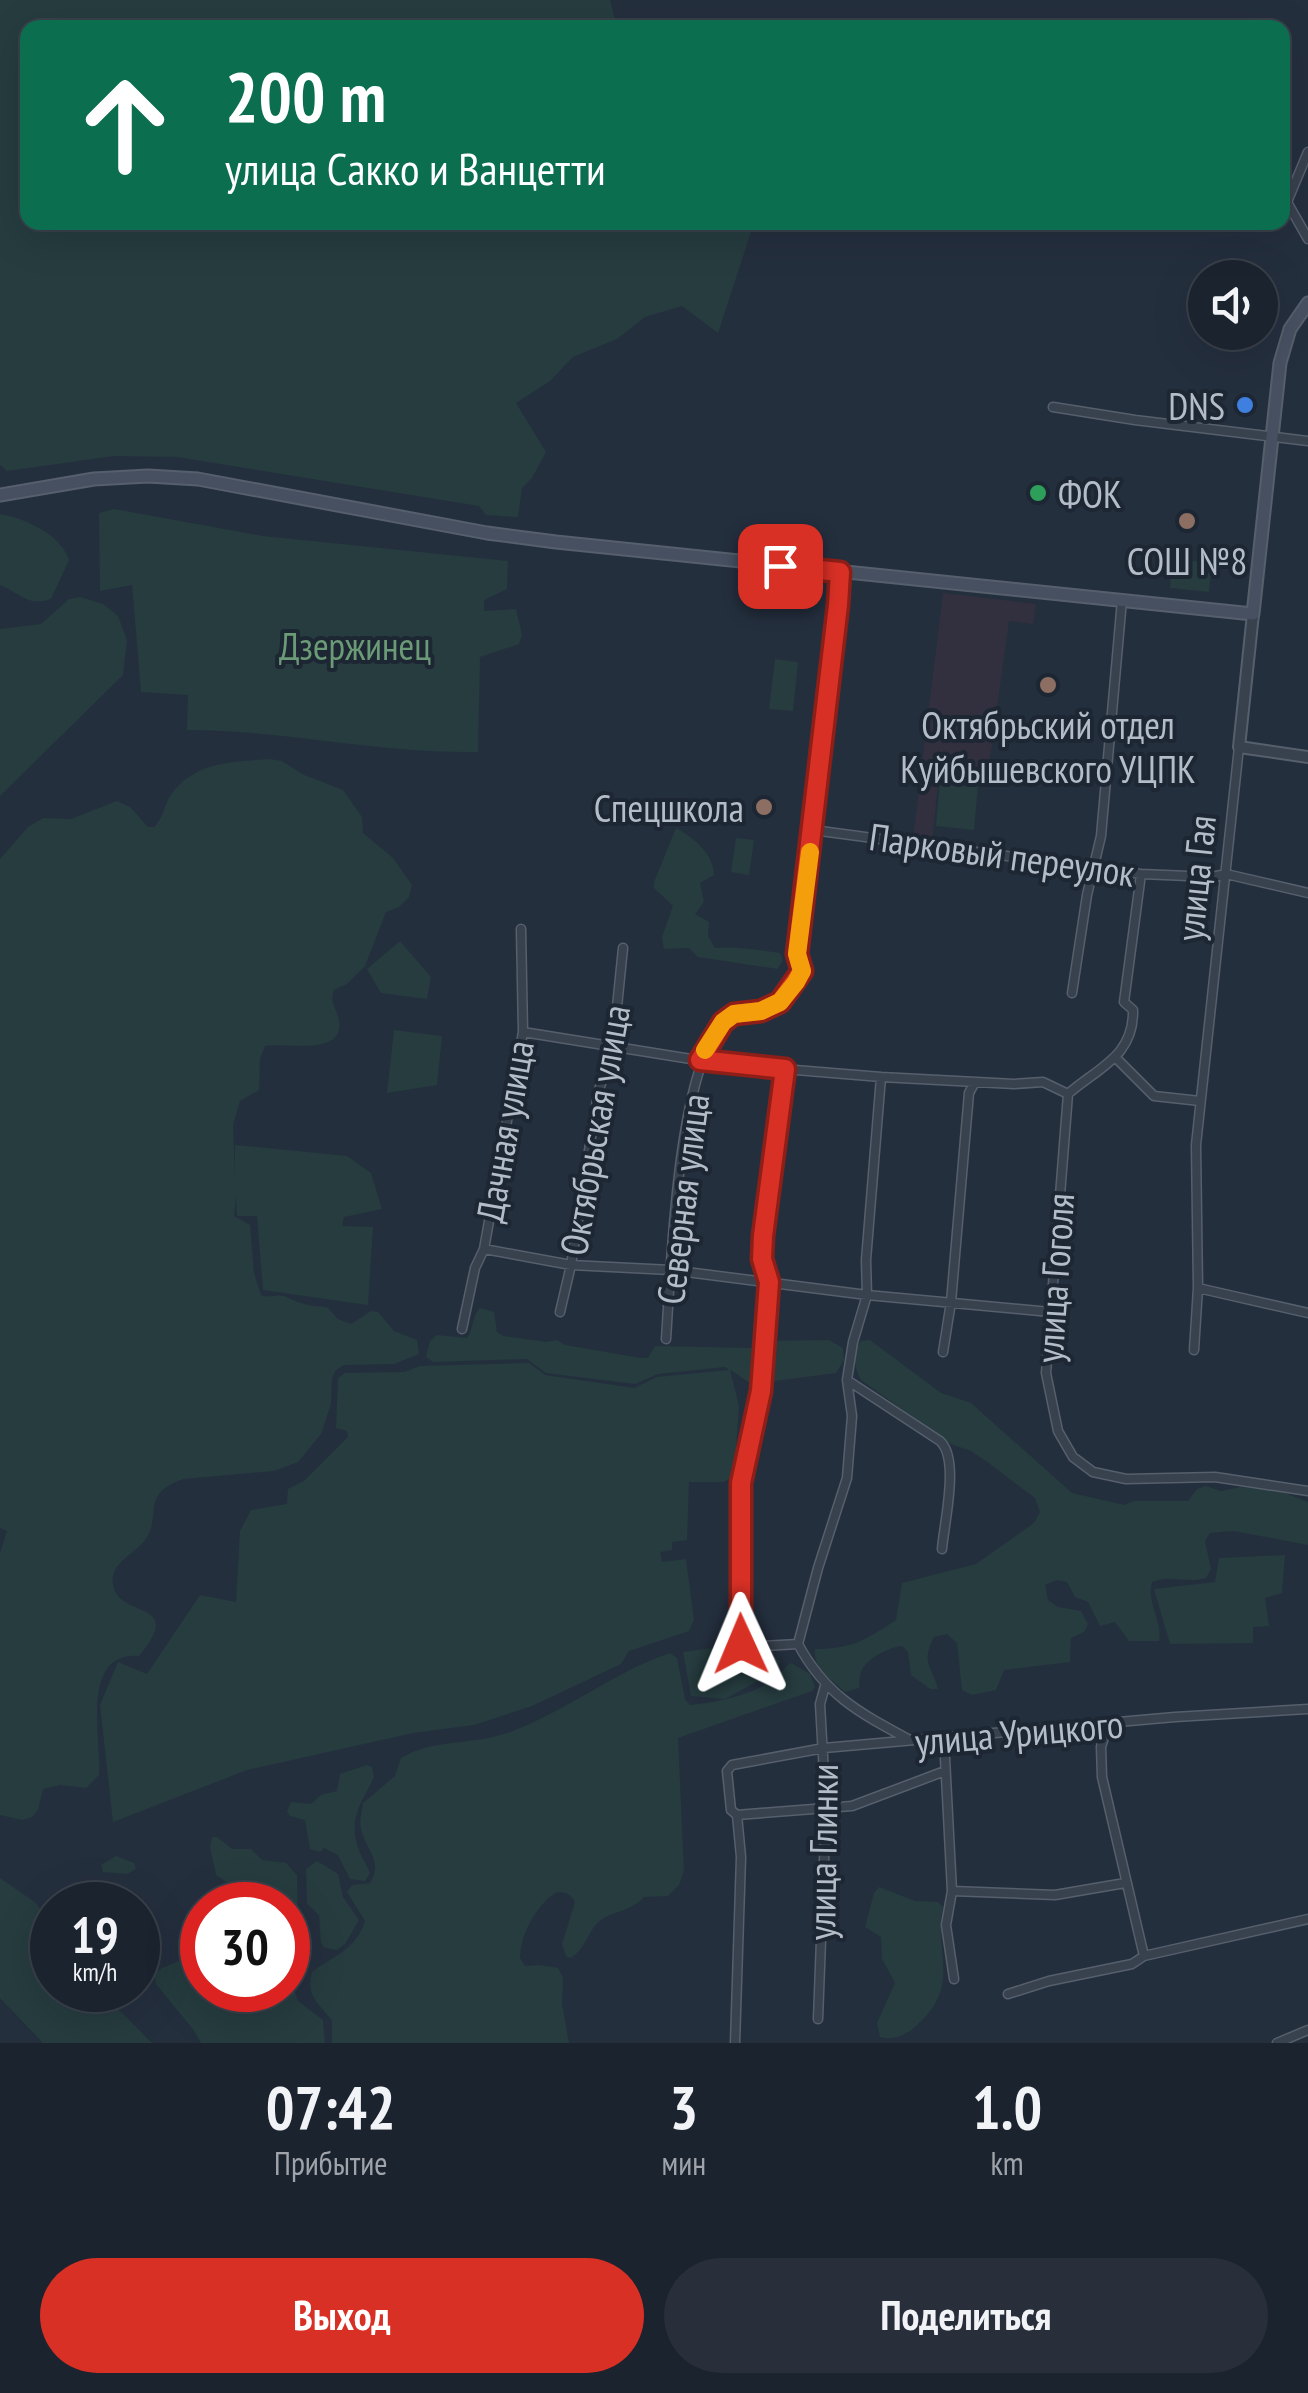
<!DOCTYPE html>
<html lang="ru">
<head>
<meta charset="utf-8">
<style>
	:root { --surface:#1b232e; --page:#282f3a; --text:#f1f3f6; --muted:#a0a4aa; --line:#39404a; --accent:#d93025 }
	body { margin:0; font-family:"PT Sans Narrow",sans-serif; background:var(--page); color:var(--text); height:100vh; display:flex; flex-direction:column; font-size:38px; white-space:nowrap }
	* { box-sizing:border-box; margin:0 }
	p { font-size:32px; color:var(--muted) }
	.icon { flex:none; width:55px; height:55px; fill:none; stroke:currentColor; stroke-width:2; stroke-linecap:round; stroke-linejoin:round }
	.map { position:relative; height:2043px; overflow:hidden }
	.sheet { display:flex; flex-direction:column; background:var(--surface); flex:1 }
	.sheet>* { flex:none }
	.guide { position:absolute; left:20px; top:20px; width:1270px; height:210px; border-radius:20px; box-shadow:0 10px 40px #0002,0 0 0 2px var(--line); background:#0b6e4f; color:#fff; overflow:hidden }
	.fabs { position:absolute; left:1188px; top:260px; display:grid; gap:20px }
	.fabs a { display:grid; place-items:center; width:90px; height:90px; border-radius:50%; background:var(--surface); box-shadow:0 10px 40px #0002,0 0 0 2px var(--line); font-size:50px }
	.speed { position:absolute; left:30px; top:1882px; display:flex; gap:20px; font-size:50px; font-weight:700; text-align:center }
	.speed>* { display:grid; place-content:center; width:130px; height:130px; border-radius:50%; background:var(--surface); box-shadow:0 10px 40px #0002,0 0 0 2px var(--line); line-height:1 }
	.speed small { font-size:25px; font-weight:400 }
	.speed .limit { border:15px solid #d22; background:#fff; color:#111 }
	.pin { position:absolute; display:grid; place-items:center; width:85px; height:85px; color:#fff; margin:-42px; border-radius:20px; box-shadow:0 5px 15px #0006 }
	.me { position:absolute; width:110px; margin:-55px; rotate:359deg; stroke-linejoin:round; filter:drop-shadow(0 0 8px #0008) }
	.turn { display:flex; align-items:center; gap:35px; height:210px; padding:0 40px; font-size:45px }
	.turn .icon { width:130px; height:130px; stroke-width:2.5 }
	.turn b { display:block; font-size:70px; line-height:85px }
	.eta { display:flex; justify-content:space-evenly; align-items:center; height:170px; text-align:center }
	.eta b { font-size:60px; font-weight:600; line-height:70px }
	.action { display:flex; gap:20px; margin-top:auto; padding:20px 40px }
	.action a { flex:1; height:115px; border-radius:60px; background:var(--accent); color:#fff; font-size:40px; font-weight:600; line-height:115px; text-align:center }
	.action a+a { background:var(--page); color:var(--text) }
	.map>svg:first-child { display:block }
</style>
</head>
<body>
<div class="map">
<svg width="1308" height="2043" viewBox="0 0 1308 2043">
	<rect width="100%" height="100%" fill="#242f3e"/>
	<path fill="#32303f" d="M943 593 1036 604 1033 624 1009 621 988 772 940 765 932 840 913 838Z"/>
	<path fill="#263c3f" d="M0 0H610L617 27 28 28V222L754 223 718 333 682 306 645 317 617 339 573 357 550 381 516 403 546 452 532 478 522 488 518 517 486 515 479 506 177 457 114 456 7 471 0 465Z
		M114 509 263 536 508 561 507 589 484 600V611L516 609 522 635 519 644 480 657 478 752C380 754 285 730 187 730L188 695 141 692 132 585 100 591 99 513Z
		M0 514C24 518 61 534 69 560L51 599C27 607 20 593 0 585Z
		M1172 559 1212 563 1209 592 1170 588Z
		M80 597 103 604 118 616 127 640 123 675 0 796V629L41 624 69 599Z
		M775 659 798 662 793 711 769 709Z
		M270 759 282 761 302 774 343 790 362 817 363 833 393 858 412 885 409 897 399 907 386 912 365 966 347 984 334 990C329 1004 337 1007 339 1021 345 1057 284 1042 265 1046L260 1059 259 1090 240 1101 233 1125 235 1177V1145L347 1156 371 1173 382 1209 344 1217 342 1226 373 1227 368 1305 263 1290 257 1216H237L236 1196 234 1216 250 1225 254 1273 261 1295C271 1299 276 1293 286 1297 302 1304 308 1306 327 1307L338 1319 351 1324 371 1311 378 1312 394 1331 417 1340 419 1354 394 1364 344 1365 336 1370 332 1378 331 1404 321 1434 298 1462 274 1471 184 1479C139 1493 163 1516 145 1540 134 1555 106 1564 114 1589 124 1618 185 1601 139 1656 79 1652 102 1739 99 1775L86 1788 60 1785 43 1789 38 1810 32 1817 22 1820 0 1815V1553L7 1531 0 1528V859L28 827 43 818 71 819 117 801 130 807 148 827H154C164 818 164 803 173 792 197 761 234 762 270 759Z
		M940 782 978 785 974 830 936 826Z
		M676 828C693 837 714 854 714 875L700 883 704 902 695 914 709 922 708 936 715 948C733 946 759 950 780 953L783 960 778 969 698 957 689 948 664 949 662 937 673 906 654 888V882Z
		M736 838 754 840 749 875 731 872Z
		M400 941 431 977 427 999 381 993 367 969Z
		M394 1030 442 1036 437 1085 387 1093Z
		M480 1308 494 1312 497 1332 503 1336 547 1342 557 1340 565 1345 641 1358H648L655 1346 753 1348 769 1341 829 1340 843 1348 844 1360 836 1373 767 1382C749 1390 745 1377 730 1370L739 1406 734 1477 723 1482H689L687 1540 672 1542V1550L660 1552 662 1562 686 1559 694 1620 689 1631 629 1651 621 1664 532 1706 474 1725 413 1733 247 1770 113 1822 100 1705 118 1662 147 1674 200 1595 236 1602 240 1531 251 1510 287 1504 288 1489 304 1481 348 1437 347 1431 336 1428 338 1378 345 1373 404 1372 420 1366 529 1363 545 1375 634 1388 657 1377 729 1370 725 1367 658 1374 635 1384 546 1373 527 1359 433 1362 426 1357 430 1341 437 1335 467 1338C474 1328 472 1315 480 1308Z
		M870 1340 941 1393 971 1403 1072 1493 1124 1505 1134 1501H1188L1197 1489 1206 1486 1221 1491 1241 1487 1280 1491 1308 1502V1545L1234 1531 1210 1533 1205 1541 1211 1569 1206 1578C1187 1584 1171 1574 1152 1582 1146 1603 1163 1621 1159 1641H1129L1115 1622 1100 1626 1088 1602 1075 1597 1067 1582 1057 1580 1045 1585 1048 1600 1058 1607 1081 1611 1088 1624 1084 1632 1071 1638 1070 1662 1004 1670 996 1690 972 1695 962 1690 957 1643 947 1634 934 1637C920 1664 933 1667 938 1689H930L911 1675 908 1652 902 1646C890 1647 866 1658 861 1672 859 1677 860 1683 859 1688L845 1692C832 1679 813 1670 815 1649 853 1649 865 1640 896 1620L902 1583 976 1564 1034 1523 1040 1512 1035 1498 986 1461 971 1451 951 1444 861 1380C854 1368 852 1352 861 1341Z
		M1285 1555 1282 1593 1265 1598 1269 1626 1253 1627V1643L1170 1644 1154 1589 1215 1582 1219 1558Z
		M712 1648 773 1656 780 1661 778 1670 725 1699 691 1696 683 1652Z
		M670 1653 677 1658 685 1699 690 1705C717 1702 759 1695 780 1673 784 1670 786 1665 791 1663L810 1674 815 1687 812 1691 678 1738 684 1871 679 1885 668 1896 644 1897C632 1911 616 1910 601 1920 587 1930 587 1949 570 1958L566 1956 562 1944 575 1902C571 1894 563 1890 555 1893 535 1907 521 1934 520 1958L525 1966 539 1965 558 1968 563 1978 562 2004 569 2043H332V2021C319 2003 305 1996 312 1972 333 1956 357 1949 365 1921L347 1892 352 1885 370 1883C384 1861 365 1849 361 1829 359 1820 362 1812 363 1803L395 1776 401 1758C432 1739 470 1745 504 1734 564 1714 611 1673 670 1653Z
		M367 1765 372 1767 374 1777C362 1803 347 1818 359 1850 362 1859 367 1865 370 1873L365 1881 350 1879 338 1855 324 1848 320 1852 310 1849 305 1820 290 1816 287 1811 291 1802 311 1804 321 1795 337 1791 340 1774Z
		M212 1837H217L232 1849H251L262 1860 286 1863 297 1875 298 1928 291 1951 303 1964 293 1986 298 2001 323 2020 325 2043H201L193 2029 156 1984 154 1974 162 1968 202 1951V1990H288V1905H230L238 1895V1890L216 1875 210 1847Z
		M116 1856 134 1863 136 1869 127 1874 103 1872 101 1865Z
		M317 1861 338 1874 343 1897 359 1920 345 1944 337 1950 325 1948 321 1943 319 1915 307 1904 306 1869Z
		M0 1878 36 1903 52 1925V1990H99L152 2043H43L0 1998Z
		M879 1887 915 1901 938 1902 943 1907C934 1956 962 1985 916 2026 906 2035 894 2041 880 2037L877 2023 895 1983 882 1959 881 1937 865 1927 874 1893Z"/>
	<g fill="none" stroke-linecap="round" stroke-linejoin="round">
		<defs>
			<path id="minor" d="M1308 152 1287 202 1308 239
				M1053 407 1135 420 1308 441
				M813 830 1141 874 1212 877 1226 874 1308 893
				M1072 993 1087 895 1101 836 1122 600
				M523 1032 722 1064 881 1077 1014 1084 1043 1082 1068 1094
				M1117 1059 1154 1096 1200 1101
				M785 1069 763 1237 762 1259 769 1282 761 1391 741 1483V1644L747 1647 798 1644
				M1068 1094 1046 1373 1058 1431 1073 1457 1093 1472 1126 1479 1215 1477 1308 1491
				M1068 1094C1097 1068 1134 1057 1133 1010L1124 1002 1141 874
				M484 1249 571 1265 671 1270 867 1295 1050 1312
				M1198 1288 1308 1313
				M560 1312 571 1265 598 1093 613 1046 623 948
				M462 1329 475 1268 484 1249 523 1032 521 929
				M666 1339C671 1268 677 1073 723 1023 746 998 775 1027 802 971L797 954 838 605 840 572
				M1194 1350 1198 1288 1196 1145 1239 747
				M943 1352 951 1302 969 1093 975 1082
				M847 1380 940 1441C960 1459 944 1523 942 1549
				M798 1644 818 1568 847 1478 852 1416 847 1380 853 1342 867 1295 866 1260 881 1077
				M798 1644C826 1696 860 1713 910 1740
				M1108 1725 1101 1747 1102 1777 1144 1956
				M944 1739 952 1891 946 1925 954 1979
				M737 1815 852 1806 945 1771
				M952 1891 1055 1895 1125 1883
				M1008 1994 1049 1981 1132 1964 1144 1956 1308 1919
				M818 2019 826 1808 820 1704 825 1686
				M735 2043 741 1857 737 1815 731 1810 727 1771 732 1765 824 1748 1175 1717 1308 1709
				M1277 2043 1308 2030"/>
			<path id="tertiary" d="M1253 614 1239 747 1308 757"/>
			<path id="secondary" d="M0 495 94 479 148 476 198 479 487 533 556 542 1253 614 1280 363 1290 329 1308 303"/>
		</defs>
		<use href="#minor" stroke="#565f6c" stroke-width="11"/>
		<use href="#tertiary" stroke="#565f6c" stroke-width="14"/>
		<use href="#secondary" stroke="#565f6c" stroke-width="15"/>
		<use href="#minor" stroke="#38414e" stroke-width="8"/>
		<use href="#tertiary" stroke="#38414e" stroke-width="10"/>
		<use href="#secondary" stroke="#465061" stroke-width="11"/>
	</g>
	<g fill="none" stroke-linecap="round" stroke-linejoin="round">
		<defs>
			<path id="route" d="M741 1644V1483L761 1391 769 1282 762 1259 763 1236 785 1069 700 1060 723 1022 734 1014 761 1011 780 1002 802 971 797 954 838 605 840 572 780 566"/>
		</defs>
		<use href="#route" stroke="#8d1f18" stroke-width="25"/>
		<use href="#route" stroke="#d93025" stroke-width="18"/>
		<path stroke="#f59e0b" stroke-width="18" d="M705 1050 723 1022 734 1014 761 1011 780 1002 796 982 802 971 797 954 810 852"/>
	</g>
	<circle fill="#3f7fe0" stroke="#1d2633" stroke-width="4" cx="1245" cy="405" r="10"/>
	<circle fill="#2e9e5b" stroke="#1d2633" stroke-width="4" cx="1038" cy="493" r="10"/>
	<g fill="#8d6e63" stroke="#1d2633" stroke-width="4">
		<circle cx="1187" cy="521" r="10"/>
		<circle cx="1048" cy="685" r="10"/>
		<circle cx="764" cy="807" r="10"/>
	</g>
	<g text-anchor="middle" dominant-baseline="central" stroke-width="8" stroke-linejoin="round" paint-order="stroke">
		<g font-size="38" fill="#b4bcc9" stroke="#1d2633" text-anchor="end">
			<text x="1225" y="405">DNS</text>
			<text x="1058" y="493" text-anchor="start">ФОК</text>
			<text x="1187" y="560" text-anchor="middle">СОШ №8</text>
			<text x="1048" y="724" text-anchor="middle">Октябрьский отдел<tspan x="1048" dy="44">Куйбышевского УЦПК</tspan></text>
			<text x="744" y="807">Спецшкола</text>
		</g>
		<g font-size="38" fill="#6b9a76" stroke="#1d2633">
			<text x="355" y="645">Дзержинец</text>
		</g>
		<g font-size="38" fill="#b4bcc9" stroke="#1d2633">
			<text transform="translate(1002 854) rotate(8)">Парковый переулок</text>
			<text transform="translate(1195 878) rotate(-84)">улица Гая</text>
			<text transform="translate(594 1130) rotate(-80)">Октябрьская улица</text>
			<text transform="translate(504 1131) rotate(-80)">Дачная улица</text>
			<text transform="translate(682 1199) rotate(-83)">Северная улица</text>
			<text transform="translate(1054 1278) rotate(-86)">улица Гоголя</text>
			<text transform="translate(1019 1732) rotate(-5)">улица Урицкого</text>
			<text transform="translate(822 1852) rotate(-89)">улица Глинки</text>
		</g>
	</g>
</svg>
<div class="fabs">
<a><svg class="icon" aria-label="sound" viewBox="0 0 24 24"><path d="M4 9h4l5-4v14l-5-4H4zM17 9q2 3 0 6"/></svg></a>
</div>
<div class="speed"><div>19<small>km/h</small></div><div class="limit">30</div></div>
<div class="pin" style="left:780px;top:566px;background:#d93025"><svg class="icon" aria-label="arrive" viewBox="0 0 24 24"><path d="M6 21V4h12l-3 4 3 4H6"/></svg></div>
<svg class="me" style="left:741px;top:1644px" viewBox="-20 -20 40 40"><path d="M0-17L14 15 0 8-14 15z" fill="#d93025" stroke="#fff" stroke-width="4"/></svg>
<div class="guide">
<div class="turn"><svg class="icon" aria-label="ahead" viewBox="0 0 24 24"><path d="M12 20V5M6 11l6-6 6 6"/></svg><div><b>200 m</b>улица Сакко и Ванцетти</div></div>
</div>
</div>
<section class="sheet">
<div class="eta">
<div><b>07:42</b><p>Прибытие</p></div>
<div><b>3</b><p>мин</p></div>
<div><b>1.0</b><p>km</p></div>
</div>
<div class="action"><a>Выход</a><a>Поделиться</a></div>
</section>
</body>
</html>
